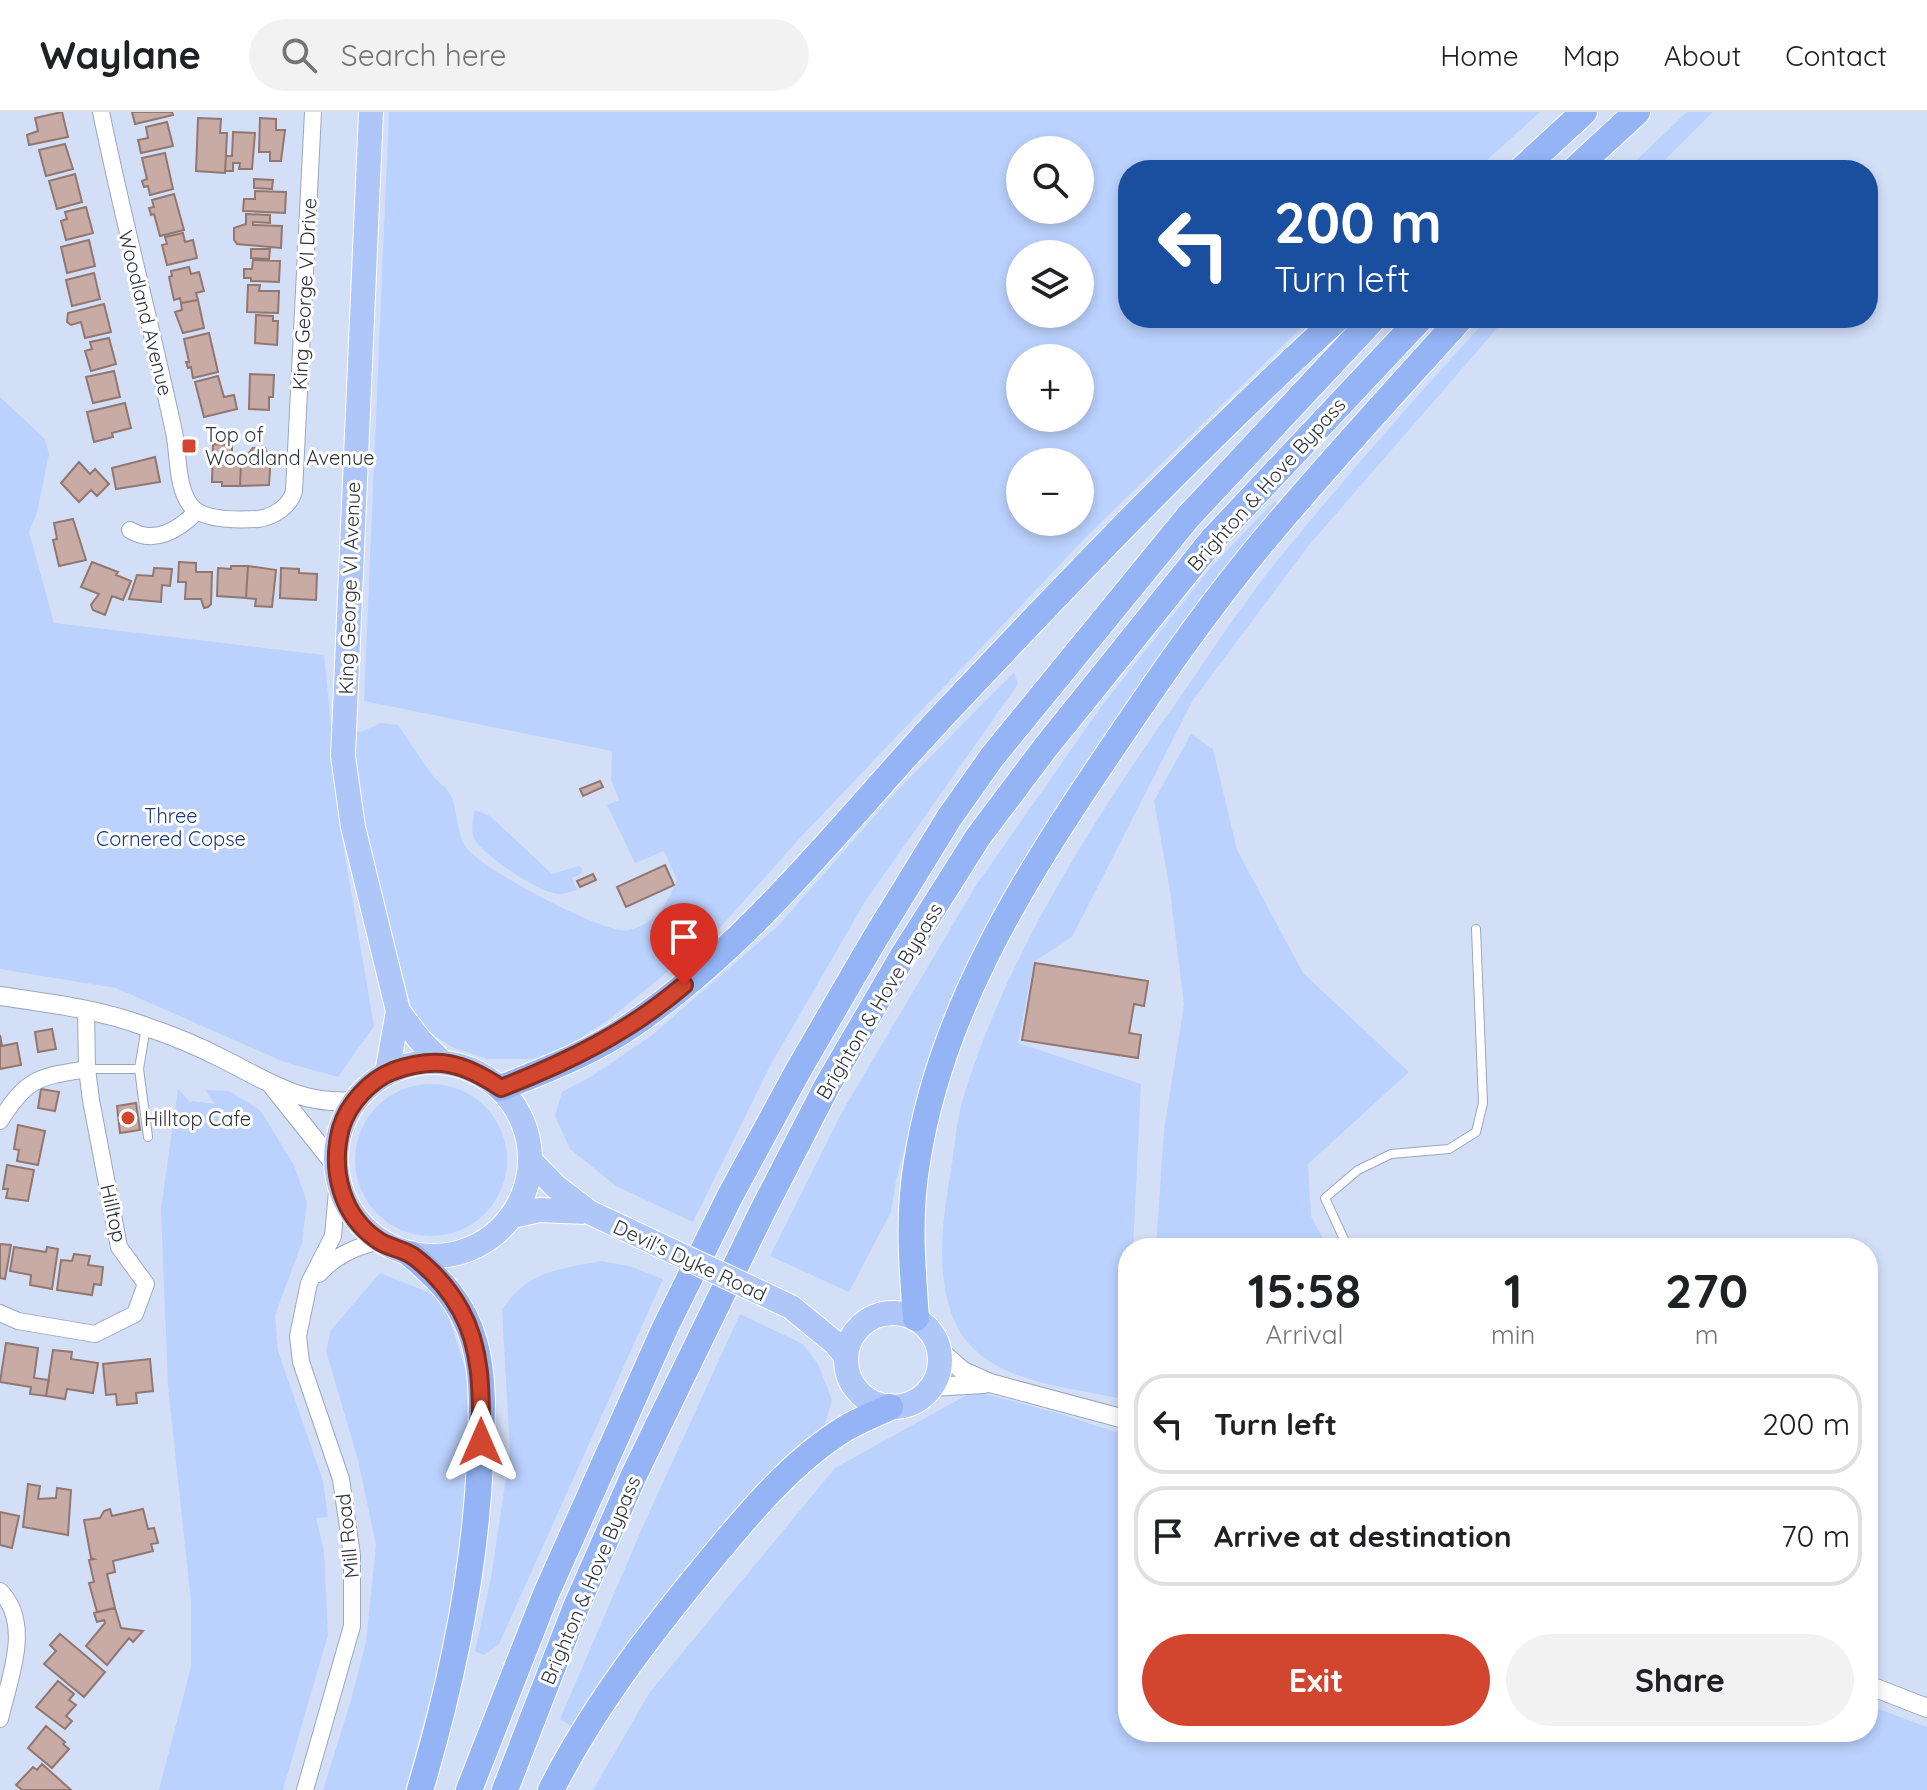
<!DOCTYPE html>
<html lang="en">
<head>
<meta charset="utf-8">
<style>
	:root { --surface:#fff; --page:#f2f2f2; --text:#202124; --muted:#757577; --line:#e0e0e0; --accent:#d2462f }
	body { margin:0; font-family:Quicksand,sans-serif; background:var(--page); color:var(--text); height:100vh; display:flex; flex-direction:column; font-size:30px; white-space:nowrap }
	* { box-sizing:border-box; margin:0 }
	p { font-size:26px; color:var(--muted) }
	.icon { flex:none; width:44px; height:44px; fill:none; stroke:currentColor; stroke-width:2; stroke-linecap:round; stroke-linejoin:round }
	.map { position:relative; flex:1; overflow:hidden }
	.drawer { position:absolute; left:1118px; top:1126px; width:760px; height:504px; display:flex; flex-direction:column; background:var(--surface); border-radius:32px; box-shadow:0 4px 12px #0003 }
	.drawer>* { flex:none }
	.guide { position:absolute; left:1118px; top:48px; width:760px; height:168px; border-radius:32px; box-shadow:0 4px 12px #0003; background:#1a4fa0; color:#fff; overflow:hidden }
	.controls { position:absolute; left:1006px; top:24px; display:grid; gap:16px }
	.controls a { display:grid; place-items:center; width:88px; height:88px; border-radius:50%; background:var(--surface); box-shadow:0 4px 12px #0003; font-size:40px }
	.pin { position:absolute; display:grid; place-items:center; width:68px; height:68px; color:#fff; margin:-82px -34px; border-radius:50% 50% 50% 0; rotate:-45deg; box-shadow:0 0 8px #0007 }
	.pin .icon { rotate:45deg }
	.me { position:absolute; width:88px; margin:-44px; rotate:0deg; stroke-linejoin:round; filter:drop-shadow(0 0 6px #0008) }
	.turn { display:flex; align-items:center; gap:28px; height:168px; padding:0 24px; font-size:36px }
	.turn .icon { width:104px; height:104px; stroke-width:2.5 }
	.turn b { display:block; font-size:56px; line-height:68px }
	.eta { display:flex; justify-content:space-evenly; align-items:center; height:136px; text-align:center }
	.eta b { font-size:48px; font-weight:700; line-height:56px }
	.cta { display:flex; gap:16px; margin-top:auto; padding:16px 24px }
	.cta a { flex:1; height:92px; border-radius:48px; background:var(--accent); color:#fff; font-size:32px; font-weight:700; line-height:92px; text-align:center }
	.cta a+a { background:var(--page); color:var(--text) }
	ul { padding:0; list-style:none }
	li { display:flex; align-items:center; gap:24px; height:100px; margin:0 16px 12px; padding:0 8px; border:4px solid var(--line); border-radius:32px }
	li div { flex:1 }
	li b { display:block; font-size:30px }
	li em { font-style:normal }
	header { display:flex; align-items:center; gap:48px; box-sizing:border-box; height:112px; padding:0 40px; background:var(--surface); border-bottom:2px solid var(--line) }
	header strong { font-size:38px }
	nav { display:flex; gap:44px; margin-inline-start:auto; font-size:28px }
	.search { width:560px; height:72px; background:var(--page); display:flex; align-items:center; gap:20px; box-sizing:border-box; padding:0 28px; border-radius:44px; color:var(--muted); font-size:30px }
	.map>svg:first-child { display:block }
</style>
</head>
<body>
<header>
<strong>Waylane</strong>
<div class="search"><svg class="icon" aria-label="search" viewBox="0 0 24 24"><circle cx="10" cy="10" r="6"/><path d="M15 15l6 6"/></svg>Search here</div>
<nav><a>Home</a><a>Map</a><a>About</a><a>Contact</a></nav>
</header>
<div class="map">
<svg width="1927" height="1678" viewBox="0 0 1927 1678">
	<rect width="100%" height="100%" fill="#d2dff7"/>
	<path fill="#bbd2fe" fill-rule="evenodd" d="M389 0H1540L1476 58H1128V206H1311L1089 422 800 726 715 821 611 906 562 938 533 947H487L452 935 425 918 411 894 359 699 353 619 361 620 381 611 398 613C410 630 421 648 433 664 438 670 446 675 450 682 458 698 456 720 466 735 479 756 607 824 628 818 656 812 666 793 677 768L664 739 635 751 607 693 619 688 611 668 612 639 364 589ZM1020 38H1080V98H1020ZM1020 142H1080V202H1020ZM1020 246H1080V306H1020ZM1020 350H1080V410H1020Z
		M1687 0H1713L1655 58H1626Z
		M1488 206H1506L1309 433 1193 588 1072 825 1034 850 1018 931 1141 972 1133 1136H1128V1277L1117 1286C1064 1274 989 1270 959 1218 934 1173 942 1112 950 1064 955 1037 956 1008 964 983 1009 839 1092 710 1178 588 1208 545 1237 500 1269 459 1339 372 1413 288 1488 206Z
		M0 285 45 327 49 342 37 401 29 420 54 511 324 543 343 732 374 914 338 965 284 950 116 876 0 857Z
		M1275 389 1279 396 1020 757 934 930 896 1068 891 1100 849 1180 770 1144 842 1000 975 775 1101 595 1212 454Z
		M1014 560 1018 572 866 788 770 954 693 1110 616 1074 570 1037 555 1004 562 980 592 964 651 924 779 813 894 682Z
		M1191 622 1213 637 1237 738 1303 861 1409 960 1308 1052 1311 1104 1328 1136H1156L1164 1018 1184 893 1170 779 1154 689Z
		M475 698 490 704 552 762 579 754 582 756 581 762 572 766 577 778C572 779 565 782 559 782 541 782 484 744 475 728 470 719 473 707 475 698Z
		M355 1048a76 76 0 1 1 152 0a76 76 0 1 1-152 0Z
		M178 977 191 991 192 989 215 992 205 978 229 979 260 998 294 1053 307 1090 302 1131 275 1203 278 1239 323 1369 328 1405 316 1406 324 1439 328 1523 283 1678H159L191 1555V1490L168 1274 161 1097Z
		M602 1149 629 1154 663 1167 499 1532 484 1543 475 1539 491 1466 510 1339 502 1198C526 1159 560 1157 602 1149Z
		M380 1161 443 1186 467 1263V1395L448 1521 405 1678H323L351 1588 366 1530 376 1433 358 1348 326 1239 331 1218Z
		M740 1202 803 1232 818 1252 832 1288 824 1315 746 1390 577 1618 560 1607 644 1412Z
		M974 1279 1057 1301 1128 1324V1620H1868V1593L1927 1615V1678H593L650 1580 835 1356Z"/>
	<path fill="#c9aba5" stroke="#927670" stroke-width="2" d="M62 0 68 25 29 33 27 23 38 19 35 6Z
		M132 0H172L173 3 135 12Z
		M198 6 221 7 220 21H227L225 61 196 59Z
		M260 6 276 7V18H285L281 49H270V40H259Z
		M167 10 173 34 141 41 138 28 148 26 146 15Z
		M233 20 255 21 252 57H239L240 51H233V59H225L226 44H232Z
		M65 32 73 57 46 64 39 38Z
		M165 41 173 77 150 83 148 74 144 75 142 69 147 67 142 46Z
		M75 62 82 90 57 97 49 69Z
		M254 67 273 68 272 77 254 76Z
		M255 79 286 80 285 101 243 99 244 87H255Z
		M174 82 184 118 160 124 154 102 151 103 149 96 154 95 152 88Z
		M86 95 93 121 66 128 61 109 67 107 65 100Z
		M246 102 270 103V111L253 110V113L282 114 281 136 237 132 234 128V116L246 112Z
		M183 121 185 130 193 128 197 146 167 153 162 133 167 132 165 125Z
		M89 128 95 154 67 161 61 135Z
		M251 137H270L269 147 251 146Z
		M253 148 280 149 279 170 251 169V166H244V157H252Z
		M189 155 191 162 199 160 204 179 196 181 198 188 181 191 180 186 174 188 169 165 172 164 171 159Z
		M94 161 100 187 72 194 66 168Z
		M248 173H260L259 179H279L278 201 247 200Z
		M198 188 204 216 183 221 175 200 182 198 181 191Z
		M104 192 111 220 85 226 81 210 71 213 67 210 68 201Z
		M256 203 273 204V209H278L277 233 255 231Z
		M209 221 218 260 193 266 191 255 188 256 186 250H189L184 227Z
		M109 226 116 252 91 259 85 239 92 237 90 230Z
		M114 259 120 285 93 291 86 265Z
		M250 262 274 263 273 285H269V298L249 297Z
		M218 264 224 285 234 283 237 297 204 305 195 270Z
		M125 291 131 316 112 321 113 325 94 330 87 300Z
		M213 332 232 333V351H241L240 374H222V370H212Z
		M253 336H265L268 343H271L269 373 240 374 241 351H247V343Z
		M155 345 160 370 116 377 112 356Z
		M79 350 90 362 95 357 109 372 97 384 91 378 79 390 61 371Z
		M73 407 86 448 59 454 53 428 57 427 54 411Z
		M92 450 118 460 116 463 131 469 123 488 112 484 105 503 93 498 91 493 99 482 81 475Z
		M179 450 196 451V460H212L211 492 208 495 204 496 201 487H185L186 470H178Z
		M231 454H248L246 486 217 484 218 456 231 457Z
		M248 454 276 458 272 495 255 494 256 487 246 486Z
		M154 456 172 457 170 474 162 473 161 490 129 487 137 463 153 464Z
		M281 456 299 457V461L317 462 316 488 280 486Z
		M600 669 603 675 583 684 580 677Z
		M665 753 674 773 626 795 617 775Z
		M593 762 596 768 580 775 577 769Z
		M1035 851 1148 869 1144 894 1134 892 1129 921 1141 923 1138 946 1022 928Z
		M52 917 56 937 38 940 35 920Z
		M0 923 2 934 17 931 21 953 0 957Z
		M41 977 59 980 55 999 38 996Z
		M136 991 140 1018 120 1021 117 994Z
		M18 1013 45 1019 38 1053 17 1049 19 1038 14 1037Z
		M7 1053 34 1058 28 1089 6 1086 8 1077H3Z
		M0 1132 11 1133 5 1167 0 1166Z
		M14 1135 46 1140 47 1135 58 1137 52 1177 30 1173 31 1163 10 1159Z
		M74 1142 90 1144 88 1153 103 1155 101 1173 94 1172 92 1183 57 1178 61 1148 72 1149Z
		M6 1231 38 1236 34 1266 49 1268 46 1284 30 1282 31 1275 0 1270Z
		M53 1238 72 1240 71 1247 98 1251 93 1281 67 1277 65 1287 46 1284Z
		M150 1247 153 1279 136 1281 137 1291 117 1293 116 1282 106 1283 103 1252Z
		M28 1372 40 1374 38 1387 56 1386 57 1376 71 1378 68 1423 23 1415Z
		M110 1397 112 1404 143 1397 148 1417 154 1416 158 1431 151 1432 153 1439 113 1449 115 1460 107 1462 115 1496 97 1500 89 1471 94 1470 89 1448 94 1447 91 1446 84 1408 100 1406 104 1399Z
		M0 1400 19 1404 12 1436 0 1433Z
		M115 1496 121 1516 143 1519 133 1530 129 1526 107 1553 86 1534 105 1511 104 1508 97 1510 94 1501Z
		M60 1522 105 1560 84 1585 44 1552 56 1539 50 1533Z
		M58 1569 74 1582 69 1588 76 1593 66 1604 72 1609 65 1617 36 1595Z
		M46 1614 65 1630 63 1632 69 1637 52 1656 28 1636Z
		M42 1652 71 1678H22L16 1673 33 1655 37 1658Z"/>
	<g fill="none" stroke-linecap="round" stroke-linejoin="round">
		<defs>
			<path id="service" d="M146 915 139 957 148 1025
				M88 957H139
				M1348 1136 1325 1086 1358 1058 1391 1042 1449 1037 1476 1020 1483 991 1476 817"/>
			<path id="minor" d="M101 0C123 107 151 213 174 320 179 343 176 379 193 396 207 409 241 408 258 407 274 405 290 394 294 379L313 0
				M130 418C154 433 179 418 197 399
				M0 1009C27 965 39 965 87 957
				M319 1162C336 1143 355 1135 380 1129
				M0 1201 18 1209 95 1222 135 1202 146 1172 119 1135 91 988 87 957 86 898
				M0 1479C33 1512 9 1567 0 1607
				M305 1678 352 1514V1443L341 1367 301 1250 298 1224 309 1171 333 1124 338 1068"/>
			<path id="tertiary" d="M0 884C48 891 98 897 144 914 171 923 198 934 223 947 269 970 300 993 354 989
				M273 975 336 1054
				M939 1238 963 1259 990 1271 1128 1308
				M931 1275 984 1272
				M1868 1573 1927 1596"/>
			<path id="primary" d="M371 0 343 644 353 715 398 899 387 961
				M398 899 419 927 442 950
				M336 1047a97 97 0 1 1 194 0a97 97 0 1 1-194 0Z
				M531 1049 555 1074 589 1100
				M513 1104 539 1098 586 1100
				M791 1195 835 1231 845 1243
				M846 1248a47 47 0 1 1 94 0a47 47 0 1 1-94 0Z"/>
			<path id="trunk" d="M1521 58 1584 0
				M1574 58 1637 0
				M501 976C546 958 591 941 632 913 755 829 847 705 949 597 1075 463 1202 331 1338 206
				M410 1142C440 1167 463 1191 474 1229 485 1267 482 1311 480 1350 475 1462 452 1571 420 1678
				M916 1206C912 1154 908 1102 917 1050 939 908 1015 780 1094 663 1151 578 1209 492 1276 414 1336 343 1399 275 1461 206
				M469 1678 546 1482 664 1218 730 1084 799 957 874 828 949 706 992 645 1188 405 1374 206
				M505 1678 576 1495 634 1363 762 1100 827 974 901 847 978 725 1045 636 1213 427 1421 206
				M551 1678C591 1599 647 1525 703 1457 745 1406 789 1351 846 1316 860 1308 875 1302 890 1295"/>
		</defs>
		<use href="#service" stroke="#9ba7be" stroke-width="10"/>
		<use href="#minor" stroke="#9ba7be" stroke-width="18"/>
		<use href="#tertiary" stroke="#9ba7be" stroke-width="20"/>
		<use href="#primary" stroke="#fff" stroke-width="26"/>
		<use href="#trunk" stroke="#fff" stroke-width="28"/>
		<use href="#service" stroke="#fff" stroke-width="8"/>
		<use href="#minor" stroke="#fff" stroke-width="16"/>
		<use href="#tertiary" stroke="#fff" stroke-width="18"/>
		<use href="#primary" stroke="#afc7f8" stroke-width="24"/>
		<use href="#trunk" stroke="#94b4f6" stroke-width="26"/>
		<defs>
			<path id="primary-bridge" d="M589 1100 791 1195"/>
		</defs>
		<use href="#primary-bridge" stroke="#fff" stroke-width="26" stroke-linecap="butt"/>
		<use href="#primary-bridge" stroke="#afc7f8" stroke-width="24"/>
	</g>
	<g fill="none" stroke-linecap="round" stroke-linejoin="round">
		<defs>
			<path id="route" d="M481 1330C481 1286 483 1239 461 1199 449 1177 433 1159 413 1144 403 1137 390 1136 379 1129 341 1104 330 1058 341 1016 348 992 370 968 393 959 437 943 464 951 501 976 568 950 629 920 684 873"/>
		</defs>
		<use href="#route" stroke="#882e1f" stroke-width="20"/>
		<use href="#route" stroke="#d2462f" stroke-width="14"/>
	</g>
	<g fill="#d2462f" stroke="#fff" stroke-width="3">
		<rect x="181" y="326" width="16" height="16" rx="4"/>
		<circle cx="128" cy="1006" r="8"/>
	</g>
	<g text-anchor="middle" dominant-baseline="central" stroke-width="6" stroke-linejoin="round" paint-order="stroke">
		<g font-size="20" fill="#2f343d" stroke="#fff">
			<text transform="translate(304 182) rotate(-87)">King George VI Drive</text>
			<text transform="translate(146 201) rotate(76)">Woodland Avenue</text>
			<text transform="translate(1266 372) rotate(-48)">Brighton &amp; Hove Bypass</text>
			<text transform="translate(349 476) rotate(-88)">King George VI Avenue</text>
			<text transform="translate(879 889) rotate(-59)">Brighton &amp; Hove Bypass</text>
			<text transform="translate(114 1101) rotate(77)">Hilltop</text>
			<text transform="translate(690 1148) rotate(25)">Devil's Dyke Road</text>
			<text transform="translate(347 1424) rotate(-96)">Mill Road</text>
			<text transform="translate(590 1468) rotate(-67)">Brighton &amp; Hove Bypass</text>
		</g>
		<g font-size="20" fill="#2f343d" stroke="#fff" text-anchor="start">
			<text x="205" y="322">Top of<tspan x="205" dy="23">Woodland Avenue</tspan></text>
			<text x="144" y="1006">Hilltop Cafe</text>
		</g>
		<g font-size="20" fill="#1b3878" stroke="#fff">
			<text x="171" y="703">Three<tspan x="171" dy="23">Cornered Copse</tspan></text>
		</g>
	</g>
</svg>
<div class="controls">
<a><svg class="icon" aria-label="search" viewBox="0 0 24 24"><circle cx="10" cy="10" r="6"/><path d="M15 15l6 6"/></svg></a>
<a><svg class="icon" aria-label="layers" viewBox="0 0 24 24"><path d="M12 4l9 5-9 5-9-5zM3 14l9 5 9-5"/></svg></a>
<a>+</a>
<a>−</a>
</div>
<div class="pin" style="left:684px;top:873px;background:#d93025"><svg class="icon" aria-label="arrive" viewBox="0 0 24 24"><path d="M6 21V4h12l-3 4 3 4H6"/></svg></div>
<svg class="me" style="left:481px;top:1330px" viewBox="-20 -20 40 40"><path d="M0-17L14 15 0 8-14 15z" fill="#d2462f" stroke="#fff" stroke-width="4"/></svg>
<div class="guide">
<div class="turn"><svg class="icon" aria-label="left" viewBox="0 0 24 24"><path d="M17 20v-9H6M10 6l-5 5 5 5"/></svg><div><b>200 m</b>Turn left</div></div>
</div>
<section class="drawer">
<div class="eta">
<div><b>15:58</b><p>Arrival</p></div>
<div><b>1</b><p>min</p></div>
<div><b>270</b><p>m</p></div>
</div>
<ul>
<li><svg class="icon" aria-label="left" viewBox="0 0 24 24"><path d="M17 20v-9H6M10 6l-5 5 5 5"/></svg><div><b>Turn left</b></div><em>200 m</em></li>
<li><svg class="icon" aria-label="arrive" viewBox="0 0 24 24"><path d="M6 21V4h12l-3 4 3 4H6"/></svg><div><b>Arrive at destination</b></div><em>70 m</em></li>
</ul>
<div class="cta"><a>Exit</a><a>Share</a></div>
</section>
</div>
</body>
</html>
